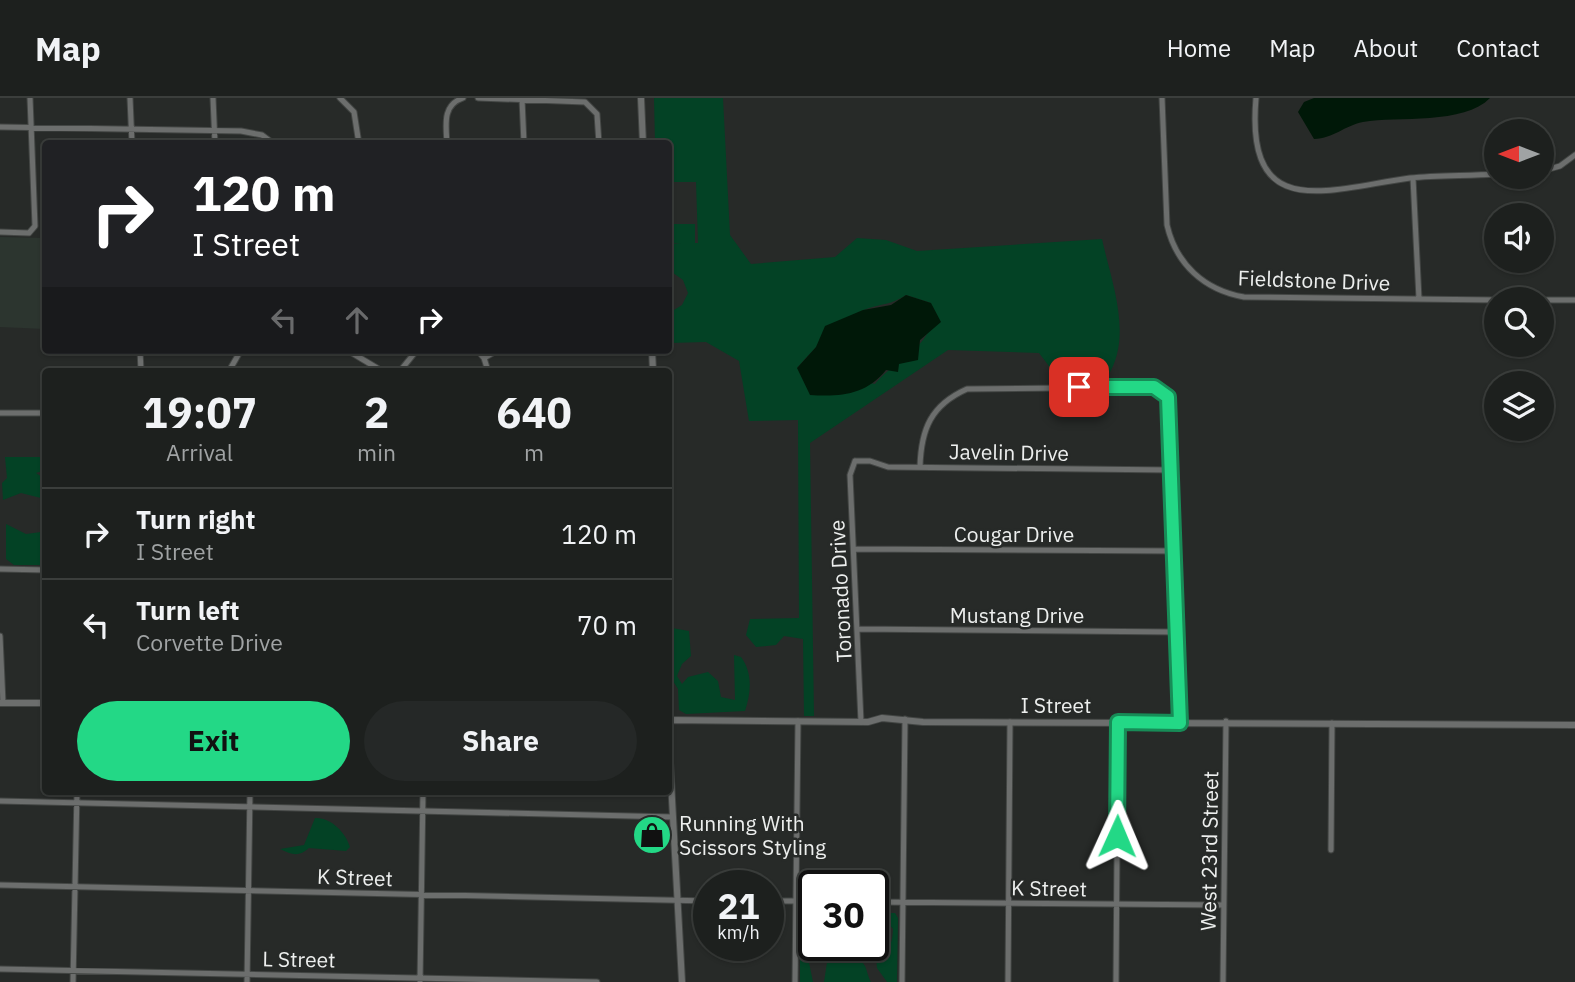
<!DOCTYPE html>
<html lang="en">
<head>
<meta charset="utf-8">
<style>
	:root { --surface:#1d201e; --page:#252827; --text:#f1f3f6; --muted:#a0a3a4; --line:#3b3e3c; --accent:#23d886 }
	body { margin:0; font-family:"IBM Plex Sans",sans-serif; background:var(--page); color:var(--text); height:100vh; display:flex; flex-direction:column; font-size:26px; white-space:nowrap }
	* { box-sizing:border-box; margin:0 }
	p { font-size:23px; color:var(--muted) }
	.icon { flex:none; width:38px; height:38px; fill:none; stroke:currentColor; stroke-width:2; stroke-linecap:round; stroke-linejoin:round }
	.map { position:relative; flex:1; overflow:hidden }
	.panel { position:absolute; left:42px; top:270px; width:630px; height:427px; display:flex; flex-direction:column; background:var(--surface); border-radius:7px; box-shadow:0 2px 5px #0004,0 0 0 2px var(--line) }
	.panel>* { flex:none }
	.guide { position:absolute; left:42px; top:42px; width:630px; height:214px; border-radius:7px; box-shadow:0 2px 5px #0004,0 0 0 2px var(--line); background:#202124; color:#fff; overflow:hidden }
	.needle { width:46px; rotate:270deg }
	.buttons { position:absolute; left:1484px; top:21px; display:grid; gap:14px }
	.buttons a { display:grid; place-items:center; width:70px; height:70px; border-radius:50%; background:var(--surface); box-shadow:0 2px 5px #0004,0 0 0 2px var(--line); font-size:35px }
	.speed { position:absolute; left:693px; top:772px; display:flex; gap:14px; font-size:35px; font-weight:700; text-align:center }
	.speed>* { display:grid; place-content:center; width:91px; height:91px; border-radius:50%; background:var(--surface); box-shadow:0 2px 5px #0004,0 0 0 2px var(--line); line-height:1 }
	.speed small { font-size:18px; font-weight:400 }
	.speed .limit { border:4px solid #111; border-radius:10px; background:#fff; color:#111 }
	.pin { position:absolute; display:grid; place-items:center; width:60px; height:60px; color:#fff; margin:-30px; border-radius:14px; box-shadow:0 4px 10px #0006 }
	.me { position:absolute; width:77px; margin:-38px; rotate:1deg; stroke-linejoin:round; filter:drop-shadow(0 0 5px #0008) }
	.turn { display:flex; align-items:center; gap:24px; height:147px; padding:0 35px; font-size:32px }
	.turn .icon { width:91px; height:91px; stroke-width:2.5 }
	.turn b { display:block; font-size:49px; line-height:60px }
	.lanes { display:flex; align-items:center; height:66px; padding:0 35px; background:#0003; justify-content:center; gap:35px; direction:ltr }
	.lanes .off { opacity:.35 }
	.eta { display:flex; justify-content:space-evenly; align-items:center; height:119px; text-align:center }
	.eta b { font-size:42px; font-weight:800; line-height:49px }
	.button { display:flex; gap:14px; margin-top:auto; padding:14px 35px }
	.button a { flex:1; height:80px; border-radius:42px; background:var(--accent); color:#111; font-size:28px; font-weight:800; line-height:80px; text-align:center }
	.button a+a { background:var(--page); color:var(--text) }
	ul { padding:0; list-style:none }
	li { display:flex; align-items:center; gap:21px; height:91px; padding:0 35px; border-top:2px solid var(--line) }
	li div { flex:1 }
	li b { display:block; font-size:26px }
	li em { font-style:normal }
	header { display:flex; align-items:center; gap:42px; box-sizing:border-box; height:98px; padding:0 35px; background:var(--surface); border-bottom:2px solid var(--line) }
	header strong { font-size:33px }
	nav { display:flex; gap:38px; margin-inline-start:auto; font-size:24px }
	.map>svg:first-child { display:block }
</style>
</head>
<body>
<header>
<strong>Map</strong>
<nav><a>Home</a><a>Map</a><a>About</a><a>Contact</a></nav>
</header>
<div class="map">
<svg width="1575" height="884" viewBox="0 0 1575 884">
	<rect width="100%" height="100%" fill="#272a28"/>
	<path fill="#2c352f" d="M0 139 45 140V231L0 229Z"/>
	<path fill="#034225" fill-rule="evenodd" d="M654 0H723L730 137 751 166 835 159 857 140 886 142 917 153 1102 141C1111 183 1134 239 1107 279L1058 280 1039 255 948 252 810 345 814 618H804L803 541 784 538 776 547 756 549 746 537 750 521 799 520 798 322 749 323 739 263 706 244 669 245V215L682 207 688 195 683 182 669 172V146L681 145H669V126H695V145H698L696 84H669L668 46 655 45ZM906 197 931 205C930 213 931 227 928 234 917 256 890 267 875 286L797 270C812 253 842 220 864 212 881 205 889 208 906 197Z
		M5 359H45V372L36 375 45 381V401L21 395 3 402 2 385 7 380Z
		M45 417V467H14L6 461V426L26 436 41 434 42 419Z
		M672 530 689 533 691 558 682 566 677 578 682 586 688 579 708 574 718 583 721 599 735 602 734 557 741 559C753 575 751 595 745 613L686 616 679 612 678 591 673 583Z
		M315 720C331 719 346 735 350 749L346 753 309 750C299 759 292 757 280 751L304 747Z
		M803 810H814L806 816 805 845 813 884H800V814Z
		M887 815H895L898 820 897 884H887L877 870 876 859C891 852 892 846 893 831L883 819Z
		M814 841V847C826 847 858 855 865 868 867 872 868 879 871 884H824L828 858 824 853 814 856 811 853Z"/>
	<path fill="#001808" d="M1314 0H1490C1464 27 1398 18 1363 24 1344 28 1334 40 1314 41L1298 14 1304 4Z
		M906 197 931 205 941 224 920 242 918 262 899 266 898 274 886 272C866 297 840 299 810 297L797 270 816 249 825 228 863 212 891 207Z"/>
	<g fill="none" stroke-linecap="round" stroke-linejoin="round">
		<defs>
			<path id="minor" d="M130 0 132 46
				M213 0 215 46
				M340 0 354 14 359 46
				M478 0 585 4 597 16 599 46
				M1162 0 1167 127C1176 166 1204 192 1244 199L1496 202
				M1256 0C1245 126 1328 91 1410 80 1438 77 1468 78 1496 76
				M522 1 524 46
				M0 29 241 33 262 37 274 46
				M447 46C446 27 442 7 463 0
				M1542 73 1560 68 1575 57
				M1413 80 1419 201
				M0 134 29 135 35 128 30 0
				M1542 202H1575
				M140 252 141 273
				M347 252 382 273
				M477 252 484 260 488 273
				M484 260 498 252
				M229 273 241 252
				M400 273 417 252
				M0 315H46
				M855 363H870L888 369 1171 372
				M855 363 850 377 861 624
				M920 369C921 331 931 307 967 291L1154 289 1168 299 1180 625
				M854 451 1174 453
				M0 471 46 472
				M858 531 1176 534
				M0 538 3 605
				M0 703 673 719
				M1331 752 1332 625
				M0 787 709 803
				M768 803H814
				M873 804 1224 807
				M0 871 597 884
				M73 884 77 693
				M247 884 250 693
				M420 884 423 693
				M795 884 798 623
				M902 884 905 621
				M1008 884 1010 624
				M1116 884 1118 624
				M1223 884 1226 623"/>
			<path id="tertiary" d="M641 0 643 46
				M652 252 653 273
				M0 605H46
				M668 622 868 624 882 620 923 624 1575 627
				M668 628 682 884"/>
		</defs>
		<use href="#minor" stroke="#434644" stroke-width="7"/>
		<use href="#tertiary" stroke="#434644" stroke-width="8"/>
		<use href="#minor" stroke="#6c6e6d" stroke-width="5"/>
		<use href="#tertiary" stroke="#6c6e6d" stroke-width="6"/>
	</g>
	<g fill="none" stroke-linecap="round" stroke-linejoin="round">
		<defs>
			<path id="route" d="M1079 289H1154L1168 299 1180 625 1118 624 1117 738"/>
		</defs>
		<use href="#route" stroke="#178c57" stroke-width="18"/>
		<use href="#route" stroke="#23d886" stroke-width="12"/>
	</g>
	<defs>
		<symbol id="shop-disc" viewBox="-11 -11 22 22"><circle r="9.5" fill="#23d886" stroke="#272a28"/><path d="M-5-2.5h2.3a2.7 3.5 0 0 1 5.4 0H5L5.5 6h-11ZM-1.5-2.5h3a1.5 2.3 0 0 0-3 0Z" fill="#111"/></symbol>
	</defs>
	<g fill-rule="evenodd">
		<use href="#shop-disc" x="630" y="715" width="44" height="44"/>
	</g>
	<g text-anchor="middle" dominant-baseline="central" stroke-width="5" stroke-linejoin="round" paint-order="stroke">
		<g font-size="21" fill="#edefee" stroke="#272a28">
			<text transform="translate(1314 182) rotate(2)">Fieldstone Drive</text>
			<text transform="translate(1009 354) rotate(1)">Javelin Drive</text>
			<text x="1014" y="436">Cougar Drive</text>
			<text transform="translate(840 493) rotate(-93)">Toronado Drive</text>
			<text x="1017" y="517">Mustang Drive</text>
			<text x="1056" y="607">I Street</text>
			<text transform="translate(1209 753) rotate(-89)">West 23rd Street</text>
			<text transform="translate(355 779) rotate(2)">K Street</text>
			<text transform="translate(1049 790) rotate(1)">K Street</text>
			<text transform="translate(299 861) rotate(1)">L Street</text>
		</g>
		<g font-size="21" fill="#edefee" stroke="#272a28" text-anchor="start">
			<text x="679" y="725">Running With<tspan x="679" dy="24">Scissors Styling</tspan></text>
		</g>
	</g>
</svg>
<div class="buttons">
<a><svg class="needle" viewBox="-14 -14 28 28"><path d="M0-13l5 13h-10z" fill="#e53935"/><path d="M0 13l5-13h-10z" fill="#a0a3a4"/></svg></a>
<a><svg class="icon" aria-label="sound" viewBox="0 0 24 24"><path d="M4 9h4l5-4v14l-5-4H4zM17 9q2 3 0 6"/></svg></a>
<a><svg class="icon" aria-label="search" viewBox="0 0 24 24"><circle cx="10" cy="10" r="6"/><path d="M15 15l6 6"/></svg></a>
<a><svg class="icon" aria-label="layers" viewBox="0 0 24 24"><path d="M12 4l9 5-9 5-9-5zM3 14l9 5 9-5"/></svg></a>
</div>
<div class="speed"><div>21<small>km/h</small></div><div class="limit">30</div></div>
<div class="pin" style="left:1079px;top:289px;background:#d93025"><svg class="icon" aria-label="arrive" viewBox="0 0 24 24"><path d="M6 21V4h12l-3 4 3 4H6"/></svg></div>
<svg class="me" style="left:1117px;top:738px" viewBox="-20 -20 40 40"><path d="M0-17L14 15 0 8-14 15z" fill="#23d886" stroke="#fff" stroke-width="4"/></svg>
<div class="guide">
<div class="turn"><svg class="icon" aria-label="right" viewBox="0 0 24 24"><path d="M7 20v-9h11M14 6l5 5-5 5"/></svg><div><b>120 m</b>I Street</div></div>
<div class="lanes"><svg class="icon off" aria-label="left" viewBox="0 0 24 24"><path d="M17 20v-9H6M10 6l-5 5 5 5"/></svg><svg class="icon off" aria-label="ahead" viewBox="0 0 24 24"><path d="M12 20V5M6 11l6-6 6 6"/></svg><svg class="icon" aria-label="right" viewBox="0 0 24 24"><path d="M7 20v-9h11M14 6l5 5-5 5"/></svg></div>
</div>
<section class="panel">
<div class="eta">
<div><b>19:07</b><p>Arrival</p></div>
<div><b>2</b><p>min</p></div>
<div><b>640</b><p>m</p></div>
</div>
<ul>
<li><svg class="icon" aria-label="right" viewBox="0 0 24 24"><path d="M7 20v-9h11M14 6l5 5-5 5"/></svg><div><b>Turn right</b><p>I Street</p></div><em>120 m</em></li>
<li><svg class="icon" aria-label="left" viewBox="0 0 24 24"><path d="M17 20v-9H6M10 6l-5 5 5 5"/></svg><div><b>Turn left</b><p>Corvette Drive</p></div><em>70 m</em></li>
</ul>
<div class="button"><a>Exit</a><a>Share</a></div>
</section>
</div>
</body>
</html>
